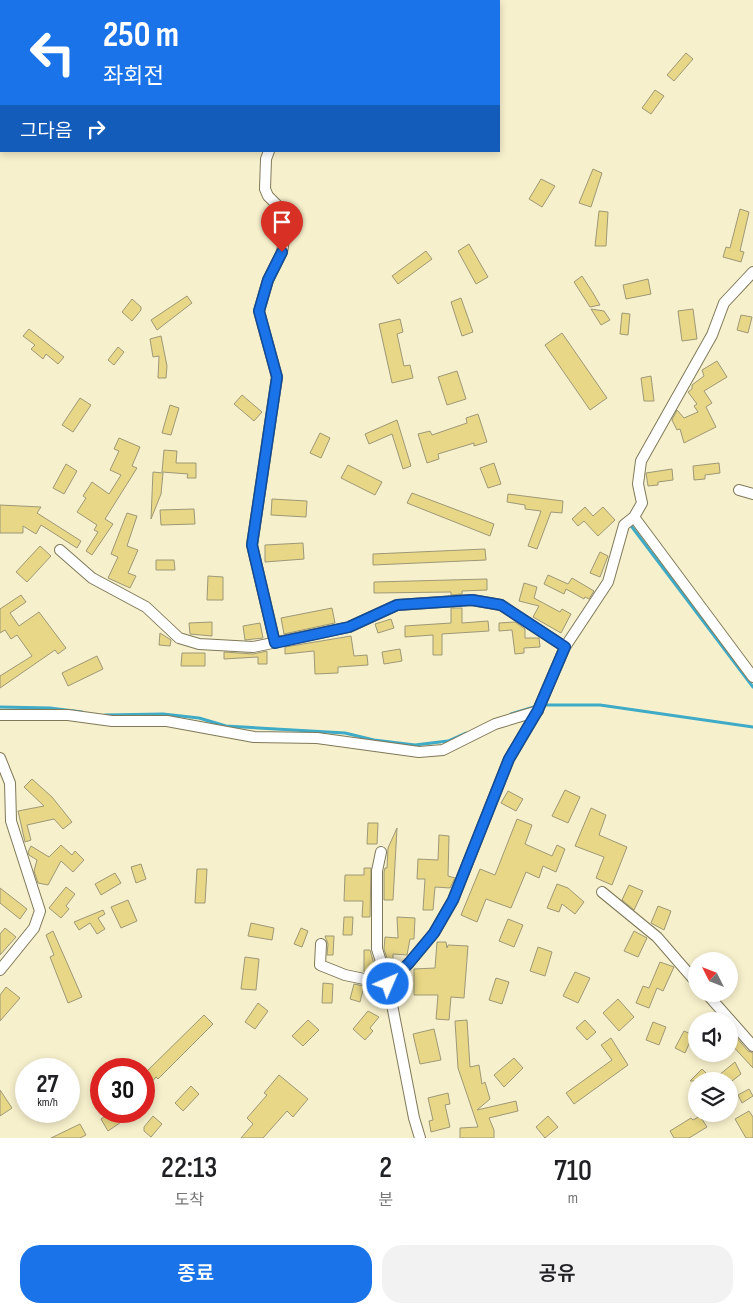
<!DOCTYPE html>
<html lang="ko">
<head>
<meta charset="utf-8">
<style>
	:root { --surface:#fff; --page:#f2f2f2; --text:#202124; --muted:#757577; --accent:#1a73e8 }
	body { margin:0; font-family:"Sofia Sans Condensed","Noto Sans KR",sans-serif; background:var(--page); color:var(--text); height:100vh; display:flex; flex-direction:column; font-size:19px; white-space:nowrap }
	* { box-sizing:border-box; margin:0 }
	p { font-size:16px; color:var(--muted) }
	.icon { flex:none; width:28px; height:28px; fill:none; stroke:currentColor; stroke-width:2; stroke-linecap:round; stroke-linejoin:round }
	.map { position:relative; height:1138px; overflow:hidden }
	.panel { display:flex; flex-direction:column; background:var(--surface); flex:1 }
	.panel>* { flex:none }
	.banner { position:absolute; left:0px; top:0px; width:500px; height:152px; box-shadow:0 2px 8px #0003; background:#1a73e8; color:#fff; overflow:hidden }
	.needle { width:32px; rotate:312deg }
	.buttons { position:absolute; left:688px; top:952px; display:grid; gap:10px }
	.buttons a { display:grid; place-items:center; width:50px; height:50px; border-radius:50%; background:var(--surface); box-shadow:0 2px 8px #0003; font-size:25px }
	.speed { position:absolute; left:15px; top:1058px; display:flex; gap:10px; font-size:25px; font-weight:700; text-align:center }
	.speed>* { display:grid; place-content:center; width:65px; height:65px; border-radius:50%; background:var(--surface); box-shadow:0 2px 8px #0003; line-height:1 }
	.speed small { font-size:12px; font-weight:400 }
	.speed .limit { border:8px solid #d22; background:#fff; color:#111 }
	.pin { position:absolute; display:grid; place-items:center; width:42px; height:42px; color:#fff; margin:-51px -21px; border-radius:50% 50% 50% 0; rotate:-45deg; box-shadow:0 0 5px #0007 }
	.pin .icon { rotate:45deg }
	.me { position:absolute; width:55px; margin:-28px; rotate:45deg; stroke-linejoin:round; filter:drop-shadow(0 0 4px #0008) }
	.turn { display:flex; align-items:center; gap:18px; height:105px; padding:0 20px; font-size:22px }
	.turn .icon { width:65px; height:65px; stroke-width:2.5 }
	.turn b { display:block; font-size:35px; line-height:42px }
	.then { display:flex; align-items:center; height:48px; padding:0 20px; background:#0003; gap:10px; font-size:19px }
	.eta { display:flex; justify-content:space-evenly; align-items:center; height:85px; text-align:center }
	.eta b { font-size:30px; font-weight:600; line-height:35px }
	.primary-button { display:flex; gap:10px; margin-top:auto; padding:10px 20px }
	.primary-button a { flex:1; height:58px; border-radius:20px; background:var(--accent); color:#fff; font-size:20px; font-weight:600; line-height:58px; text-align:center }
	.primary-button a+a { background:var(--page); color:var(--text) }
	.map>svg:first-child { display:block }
</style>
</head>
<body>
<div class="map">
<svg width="753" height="1138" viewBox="0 0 753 1138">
	<rect width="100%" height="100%" fill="#f7f0cc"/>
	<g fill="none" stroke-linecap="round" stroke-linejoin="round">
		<path stroke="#3fabc6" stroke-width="3" d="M632 527 753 687
			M542 705H600L753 727
			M0 707 50 708 82 712
			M511 714 534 707
			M105 715 163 714 199 718 226 726 345 733 374 740 415 745 448 741 466 733"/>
	</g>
	<path fill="#e7d786" stroke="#9e9877" d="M686 53 693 59 674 81 667 75Z
		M655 90 664 96 651 114 642 108Z
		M593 169 602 173 591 207 579 203Z
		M541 179 555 186 542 207 529 199Z
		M740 209 749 212 740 251 744 252 741 262 723 257 726 247 730 248Z
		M599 211 608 212 606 246H595Z
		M469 244 488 277 476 284 458 251Z
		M426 251 432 259 398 284 392 276Z
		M582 276 593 293 600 305 590 307 574 282Z
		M648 279 651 294 626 299 623 285Z
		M187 296 192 303 157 330 151 320Z
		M461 298 473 332 462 336 451 302Z
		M132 299 141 307V310L132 321 122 312Z
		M591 309 604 311 610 320 601 325Z
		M693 309 697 339 682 341 678 311Z
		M622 313 630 314 628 335 620 334Z
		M741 315 752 317 748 333 737 330Z
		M400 319 403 332 397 334 404 366 410 365 413 378 392 383 379 324Z
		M29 329 64 357 58 364 46 354 43 359 31 349 35 345 23 336Z
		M562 333 607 398 590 410 545 345Z
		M161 336 167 366 166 378H158L159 356 153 357 150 339Z
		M118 347 124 352 114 365 108 360Z
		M717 361 727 377 704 391 712 403 706 407 716 427 684 443 680 429 677 430 672 420 677 410 684 418 698 412 694 406 697 404 688 392 692 389V385L704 376 702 370Z
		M457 371 466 399 447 405 438 377Z
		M651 376 654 401H644L641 378Z
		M242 395 262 412 254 421 234 404Z
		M80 398 91 405 73 432 62 425Z
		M170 405 179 408 171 435 162 433Z
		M478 414 487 442 474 446V443L438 454 439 459 427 463 418 434 430 431 432 435 467 423 466 418Z
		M397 420 411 466 403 469 392 434 369 444 365 434Z
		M320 433 330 438 321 458 310 453Z
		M119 438 140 447 132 466 137 468 105 519 113 524 92 555 86 551 98 532 94 530 97 525 77 512 86 498 83 496 92 482 109 494 121 475 110 470 119 451 114 449Z
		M164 450 177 451 176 463H196V478H187L188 474 162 472Z
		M494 463 501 484 488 488 480 468Z
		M719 463 720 473 705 475V479L694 480 693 466Z
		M66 464 77 471 64 494 53 488Z
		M348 465 382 482 375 495 341 478Z
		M672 469 673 480 658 482V485L648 486 646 473Z
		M153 472 163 473 161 494 151 519Z
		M412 493 494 524 490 536 407 503Z
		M508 494 563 501 562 513 551 512 537 549 528 546 541 511 525 509V505L507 502Z
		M272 499 307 501 306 517 271 515Z
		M0 505 41 507 37 513 81 541 77 548 41 525 36 534 23 526V533H0Z
		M585 507 593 516 603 507 615 520 598 536 584 521 578 526 572 519Z
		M194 509 195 524 161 525 160 510Z
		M127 513 137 516 127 546 138 550 128 573 136 576 130 588 108 578 118 557 111 554Z
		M303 543 304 559 265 562V545Z
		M40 546 51 556 27 582 16 572Z
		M485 549 486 560 373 565V554Z
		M600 552 608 556 600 577 590 573Z
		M156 560H174L175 570H156Z
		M548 575 568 584 572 578 594 591 589 599 585 597 584 599 566 589 564 594 544 584Z
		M208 576 223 577V600H207Z
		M487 579V590L462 591V594L451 595V592L374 593V582Z
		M524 583 537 587 534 598 560 612 562 609 571 614 561 633 533 617 539 606 519 601Z
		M21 595 26 602 10 613 19 626 39 612 66 648 58 654 55 650 0 688V676L32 656 17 635 11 639 5 630 0 633V609Z
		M332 608 335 623 284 634 281 618Z
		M451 608H462V623L488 621 489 631 442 634V655H433V635L405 637V626L451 623Z
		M391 619 394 628 378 633 375 624Z
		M212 622V636L190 634 189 623Z
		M515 622 525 629V638H539L540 647 524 648V653L515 654 512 630 499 631V623Z
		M260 623 263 638 245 640 243 626Z
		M160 633 171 640 170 646 159 645Z
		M351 636 354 656 367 655 368 665 338 667V673L315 674 314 651 285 654V647Z
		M400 649 402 661 384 664 382 652Z
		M267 651V664H258V657L224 659V652L253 654Z
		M182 653H205V666H181Z
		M97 656 103 669 68 686 62 673Z
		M32 779 52 797 72 822 63 829 54 819 27 825 31 840 25 842 18 811 44 806 24 787Z
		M565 790 580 797 568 823 552 816Z
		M508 791 523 799 516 811 501 803Z
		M591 808 606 815 599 835 627 847 612 885 596 878 604 857 575 846Z
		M517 819 532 825 525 844 552 856 557 845 565 849 556 872 543 866 539 878 526 872 511 908 486 899 477 922 461 915 480 869 495 875Z
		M368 823H378L377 844H367Z
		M397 828 393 900H384V872L385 868H387L388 848Z
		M439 835 449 836 448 876 455 878 450 888 435 887 433 910H423L425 879H417L418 859 438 860Z
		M61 845 72 855 75 851 84 860 73 872 61 861 48 885 38 883 34 871 37 860 29 855 28 852 31 846 49 857Z
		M141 864 146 879 136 883 131 867Z
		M364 868H371L370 917H362L363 901H344L345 875H364Z
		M197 869H207L205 903H195Z
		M115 873 121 883 101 895 95 884Z
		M557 884 568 888 584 902 575 914 562 904 559 912 547 908Z
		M629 885 643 891 634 910 622 900Z
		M66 887 75 894 66 906 69 909 61 918 49 908Z
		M0 888 27 909 20 919 0 903Z
		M128 900 137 921 121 928 111 907Z
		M658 906 671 911 664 930 651 923Z
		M103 910 105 914 98 918 105 929 97 934 90 923 79 930 74 922Z
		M344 917H353L352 935H343Z
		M397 917 415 918 414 939H410L407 955 393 954V959L387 958 384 949 385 937 398 938Z
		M508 919 523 925 514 947 499 941Z
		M251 923 274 928 272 940 248 936Z
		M5 928 16 937 0 955V934Z
		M301 928 308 931 302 947 294 944Z
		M53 931 82 997 68 1003 50 957 54 955 46 935Z
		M634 931 647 938 638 957 624 951Z
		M325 936H334L333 955H327L328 944Z
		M437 942H446L447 948 448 945 468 946 464 998 451 997 449 1020 436 1019 438 995H414V969L435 968Z
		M538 947 552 952 545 976 530 971Z
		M364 950H370L374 964V974L364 972Z
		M245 957 259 959 256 990 241 989Z
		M660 962 674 967 663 991 657 988 649 1008 636 1003 643 986 649 988Z
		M575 972 590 978 578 1003 563 996Z
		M496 978 509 982 502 1004 489 1000Z
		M323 983 333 984 332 1003H322Z
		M354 984 364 986 360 1002 350 999Z
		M6 987 20 998 0 1021V995Z
		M618 999 634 1017 619 1031 603 1013Z
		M258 1003 268 1011 255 1029 245 1022Z
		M368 1011 379 1017 370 1028 373 1031 365 1040 353 1029Z
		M204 1015 213 1024 158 1079 156 1077 144 1091V1074Z
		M308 1020 319 1030 303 1046 292 1036Z
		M467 1020 470 1067 479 1065 482 1084 485 1082 490 1099 477 1110 516 1101 518 1111 489 1118 494 1130V1138H460V1128L478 1127 458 1068 455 1021Z
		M585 1020 596 1032 587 1040 576 1028Z
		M653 1022 666 1027 659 1045 646 1040Z
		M434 1029 441 1060 420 1064 413 1034Z
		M729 1029 748 1051 753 1053V1068L729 1042Z
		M684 1031 693 1035 685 1053 675 1048Z
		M611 1038 628 1065 574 1104 566 1093 612 1060 601 1045Z
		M514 1058 523 1068 504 1087 494 1075Z
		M735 1062 741 1074 732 1081H690L702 1069 713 1080Z
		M279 1075 308 1099 293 1117 287 1111 263 1138H241L253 1124 247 1118 267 1095 264 1093Z
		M191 1086 199 1094 183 1111 175 1103Z
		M749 1089 753 1096 742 1103 738 1095Z
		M0 1090 12 1108 0 1116Z
		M448 1093 450 1104 445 1105 450 1127 431 1132 429 1121 433 1120 428 1098Z
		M112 1111H126L130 1116 108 1131 101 1119Z
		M749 1111 753 1117V1138H746L735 1119Z
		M153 1116 162 1124 151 1137 144 1131V1127Z
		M548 1116 558 1127 545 1138 536 1127Z
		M700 1116 707 1127 689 1138H674L670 1131 691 1118 693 1120Z
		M80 1124 86 1135 80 1138H51Z"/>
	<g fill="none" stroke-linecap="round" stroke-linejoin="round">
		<defs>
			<path id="street" d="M71 1 72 0
				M278 1V0
				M0 82 1 81
				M269 151 266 159 265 189 268 196 283 211 286 229 282 252 268 280 259 311 277 377 252 545 275 643
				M739 490 753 494
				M634 517 753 677
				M60 550 92 578 146 607 179 638 199 644 253 647 349 627 397 605 472 600 501 605 565 647
				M0 715H68L112 721H167L254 737 317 738 419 752 443 750 495 724 538 711
				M0 758 10 783 11 821 40 911 34 928 0 970
				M602 892 657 937 696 982
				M321 944 320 965 345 975 388 984 377 949V871L381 852
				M707 994 753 1046
				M420 1138 414 1118 388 984 409 963 434 933 453 900 509 759 538 710 565 647 608 582 624 525 634 517 642 503 638 484 641 461 712 335 724 303 753 272"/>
		</defs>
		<use href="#street" stroke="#7f7959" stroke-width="12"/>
		<use href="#street" stroke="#fff" stroke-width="10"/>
	</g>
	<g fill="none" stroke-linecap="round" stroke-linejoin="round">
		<defs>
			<path id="route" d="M282 252 268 280 259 311 277 377 252 545 275 643 349 627 397 605 472 600 501 605 565 647 538 710 509 759 453 900 434 933 409 963 388 984"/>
		</defs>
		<use href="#route" stroke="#114b97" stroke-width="12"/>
		<use href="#route" stroke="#1a73e8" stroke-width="9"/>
	</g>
</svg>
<div class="buttons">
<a><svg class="needle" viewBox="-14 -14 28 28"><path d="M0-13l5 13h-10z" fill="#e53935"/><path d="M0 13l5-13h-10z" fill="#757577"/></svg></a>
<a><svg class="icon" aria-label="sound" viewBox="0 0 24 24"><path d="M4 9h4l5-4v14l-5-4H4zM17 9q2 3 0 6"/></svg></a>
<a><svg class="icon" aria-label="layers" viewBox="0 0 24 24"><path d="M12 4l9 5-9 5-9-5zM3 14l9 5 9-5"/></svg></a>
</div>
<div class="speed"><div>27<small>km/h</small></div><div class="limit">30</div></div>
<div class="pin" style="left:282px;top:252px;background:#d93025"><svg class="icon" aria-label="arrive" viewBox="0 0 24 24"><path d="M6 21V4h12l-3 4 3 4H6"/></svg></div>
<svg class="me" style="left:388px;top:984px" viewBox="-20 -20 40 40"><circle r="17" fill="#1a73e8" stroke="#fff" stroke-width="3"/><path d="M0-11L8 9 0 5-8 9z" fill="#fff"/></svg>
<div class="banner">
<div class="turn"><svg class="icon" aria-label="left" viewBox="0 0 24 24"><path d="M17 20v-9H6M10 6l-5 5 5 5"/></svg><div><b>250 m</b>좌회전</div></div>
<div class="then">그다음<svg class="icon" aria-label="right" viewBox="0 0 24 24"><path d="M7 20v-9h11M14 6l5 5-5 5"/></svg></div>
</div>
</div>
<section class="panel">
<div class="eta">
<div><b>22:13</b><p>도착</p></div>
<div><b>2</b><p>분</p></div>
<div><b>710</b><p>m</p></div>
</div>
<div class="primary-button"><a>종료</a><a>공유</a></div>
</section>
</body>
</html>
